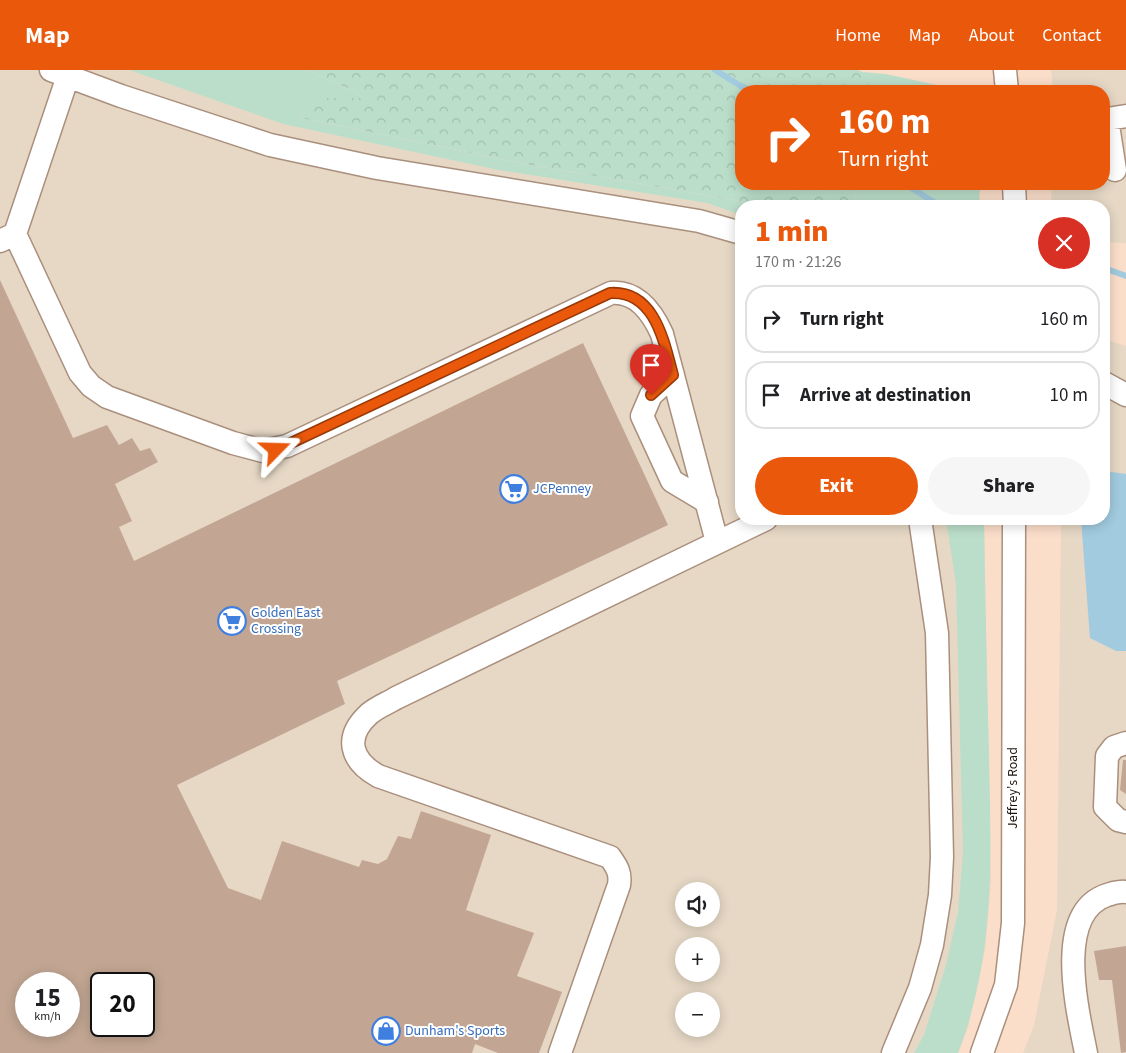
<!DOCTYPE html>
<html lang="en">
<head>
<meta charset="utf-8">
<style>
	:root { --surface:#fff; --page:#f6f6f6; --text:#202124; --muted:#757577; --line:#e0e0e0; --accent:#ea580c }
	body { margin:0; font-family:"Source Sans 3",sans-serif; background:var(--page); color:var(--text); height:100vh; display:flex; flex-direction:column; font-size:19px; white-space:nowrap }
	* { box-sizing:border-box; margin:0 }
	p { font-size:16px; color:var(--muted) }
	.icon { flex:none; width:28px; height:28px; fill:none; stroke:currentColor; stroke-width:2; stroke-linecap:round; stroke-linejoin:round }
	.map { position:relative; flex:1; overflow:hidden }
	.drawer { position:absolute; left:735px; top:130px; width:375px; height:325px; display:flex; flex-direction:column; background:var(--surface); border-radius:20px; box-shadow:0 2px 12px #0003 }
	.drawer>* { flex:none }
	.hud { position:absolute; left:735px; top:15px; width:375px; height:105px; border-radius:20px; box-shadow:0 2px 12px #0003; background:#ea580c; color:#fff; overflow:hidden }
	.buttons { position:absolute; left:675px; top:812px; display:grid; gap:10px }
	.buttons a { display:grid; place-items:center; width:45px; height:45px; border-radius:50%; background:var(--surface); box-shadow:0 2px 12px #0003; font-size:25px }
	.speed { position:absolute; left:15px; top:902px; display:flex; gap:10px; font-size:25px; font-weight:700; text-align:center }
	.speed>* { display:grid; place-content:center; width:65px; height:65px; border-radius:50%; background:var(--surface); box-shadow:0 2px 12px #0003; line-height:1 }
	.speed small { font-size:12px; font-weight:400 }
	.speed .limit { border:2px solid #111; border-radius:8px; background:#fff; color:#111 }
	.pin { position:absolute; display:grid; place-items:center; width:42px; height:42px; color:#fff; margin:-51px -21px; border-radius:50% 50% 50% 0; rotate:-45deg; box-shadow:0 0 5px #0007 }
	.pin .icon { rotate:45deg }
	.me { position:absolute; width:55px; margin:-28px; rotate:68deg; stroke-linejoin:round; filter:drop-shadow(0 0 4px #0008) }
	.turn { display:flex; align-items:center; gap:18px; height:105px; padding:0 20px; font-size:22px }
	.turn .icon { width:65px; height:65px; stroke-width:2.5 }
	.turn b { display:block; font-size:35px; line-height:42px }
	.round { display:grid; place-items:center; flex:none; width:52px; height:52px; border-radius:26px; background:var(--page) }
	.headline { display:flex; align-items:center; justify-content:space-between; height:85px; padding:0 20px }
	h1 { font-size:30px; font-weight:800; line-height:38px; color:var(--accent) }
	.button { display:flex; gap:10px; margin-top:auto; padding:10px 20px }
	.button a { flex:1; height:58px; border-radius:30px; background:var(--accent); color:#fff; font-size:20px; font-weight:800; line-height:58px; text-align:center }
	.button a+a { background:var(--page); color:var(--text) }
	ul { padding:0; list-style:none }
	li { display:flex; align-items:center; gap:15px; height:68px; margin:0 10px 8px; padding:0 10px; border:2px solid var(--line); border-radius:20px }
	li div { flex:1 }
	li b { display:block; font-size:19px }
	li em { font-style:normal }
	header { display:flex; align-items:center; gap:30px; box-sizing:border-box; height:70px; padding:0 25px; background:var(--accent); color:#fff }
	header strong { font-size:24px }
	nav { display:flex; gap:28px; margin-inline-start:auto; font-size:18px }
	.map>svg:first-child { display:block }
</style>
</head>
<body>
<header>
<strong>Map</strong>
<nav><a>Home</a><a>Map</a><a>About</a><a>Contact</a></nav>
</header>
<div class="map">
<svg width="1126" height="983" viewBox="0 0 1126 983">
	<defs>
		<pattern id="forest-crowns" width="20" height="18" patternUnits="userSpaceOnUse" patternTransform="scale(1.25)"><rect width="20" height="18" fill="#bbdeca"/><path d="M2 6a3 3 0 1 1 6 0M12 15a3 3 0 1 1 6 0" fill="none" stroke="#a0beac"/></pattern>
	</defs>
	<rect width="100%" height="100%" fill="#fbdeca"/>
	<path fill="#e6d8c5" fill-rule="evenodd" d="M0 0H129L283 54 498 100 707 133 741 145V449H984L991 811 985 880 968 958 958 983H0ZM684 821H711V849H684ZM684 876H711V904H684ZM26 914H69V956H26ZM101 914H144V956H101ZM684 931H711V959H684Z
		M1051 0H1126V173L1104 172V136H1051L1052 114H1104V21H1053Z
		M1104 269 1126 276V983H1023L1034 955 1057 840 1061 449H1104Z"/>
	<path fill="#bbdeca" d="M129 0H305L357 22 362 28H314L301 48 531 95 770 136H741V145L707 133 498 100 283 54Z
		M863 2 886 4 964 21H871Z
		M857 114H980L979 136H855Z
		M946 449H984C985 527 987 605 989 684 991 788 996 883 958 983H914L924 965 946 895 958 842 963 782 956 514Z"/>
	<path fill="url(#forest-crowns)" d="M305 0H858L863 2 871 19V21H741V114H857L855 136H770L531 95 301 48 313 28H362L357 22Z"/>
	<path fill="#a2cbdf" d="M1104 401 1126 404V581H1116L1090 568 1081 449H1104Z"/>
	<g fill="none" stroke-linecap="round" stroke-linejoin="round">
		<path stroke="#a2cbdf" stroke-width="6" d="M715 0 749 21
			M905 114 940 136
			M1104 198 1126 206"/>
	</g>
	<path fill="#c2a693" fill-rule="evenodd" d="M0 210 73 368 107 355 119 375 132 368 140 381 150 378 158 392 115 414 132 451 119 457 134 491 583 273 668 455 337 611 345 634 177 715 228 818 261 830 282 771 359 797 362 790 378 794 387 789 398 766 411 769 421 741 491 765 466 840 534 863 517 906 562 922 539 983H498L475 974 472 983H0ZM26 914H69V956H26ZM101 914H144V956H101Z
		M1123 690H1126V724L1120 720Z
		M1126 876V982L1121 983 1112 910H1099L1094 881Z"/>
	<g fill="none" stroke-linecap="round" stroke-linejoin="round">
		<defs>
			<path id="minor" d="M51 0 121 26 270 75 377 98 699 151 741 163
				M1005 0 1007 21
				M1115 100 1107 49 1126 46
				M1014 114 1015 136
				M15 164 80 303 91 316 107 327 233 373 263 381 287 376 611 223C637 221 652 242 662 264L717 472
				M0 171 15 164 68 6
				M673 305 651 325 642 346 672 411 707 432
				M1104 313 1126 325
				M1126 673 1114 677 1107 686 1105 737 1118 750 1126 752
				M560 983 619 815C621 803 617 797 610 787L378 706C350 690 344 667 369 644 377 637 388 633 396 628L766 449
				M893 983 920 918 932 875 940 825 942 787 937 563 920 449
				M982 983 1006 915 1013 853 1014 449
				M1086 983C1078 942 1053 843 1107 825 1114 823 1119 821 1126 822"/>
		</defs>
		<use href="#minor" stroke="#aa8f7d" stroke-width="25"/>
		<use href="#minor" stroke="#fff" stroke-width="22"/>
	</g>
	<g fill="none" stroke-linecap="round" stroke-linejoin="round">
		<defs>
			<path id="route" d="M276 380 610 223C655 220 664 272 673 305L651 325"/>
		</defs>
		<use href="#route" stroke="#983908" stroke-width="12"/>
		<use href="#route" stroke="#ea580c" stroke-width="9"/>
	</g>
	<defs>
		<symbol id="supermarket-ring" viewBox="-11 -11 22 22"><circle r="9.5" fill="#fff" stroke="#3f7fe0" stroke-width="1.5"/><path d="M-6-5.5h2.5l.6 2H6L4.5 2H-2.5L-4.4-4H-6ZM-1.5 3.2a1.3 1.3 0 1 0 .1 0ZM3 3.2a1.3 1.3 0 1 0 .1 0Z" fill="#3f7fe0"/></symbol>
		<symbol id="shop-ring" viewBox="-11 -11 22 22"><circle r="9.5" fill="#fff" stroke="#3f7fe0" stroke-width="1.5"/><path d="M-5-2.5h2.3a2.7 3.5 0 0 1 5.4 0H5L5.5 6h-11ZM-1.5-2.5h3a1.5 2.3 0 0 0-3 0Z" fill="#3f7fe0"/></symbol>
	</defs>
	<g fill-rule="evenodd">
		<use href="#supermarket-ring" x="498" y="403" width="32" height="32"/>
		<use href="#supermarket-ring" x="216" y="535" width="32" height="32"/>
		<use href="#shop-ring" x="370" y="945" width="32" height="32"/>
	</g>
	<g text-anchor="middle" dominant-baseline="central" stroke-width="4" stroke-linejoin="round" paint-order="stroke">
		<g font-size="14" fill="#366cbe" stroke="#fff" text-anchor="start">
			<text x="533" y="419">JCPenney</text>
			<text x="251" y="543">Golden East<tspan x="251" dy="16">Crossing</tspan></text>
			<text x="405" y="961">Dunham's Sports</text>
		</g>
		<g font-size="14" fill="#1e140d" stroke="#fff">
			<text transform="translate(1013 718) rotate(-90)">Jeffrey's Road</text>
		</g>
	</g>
</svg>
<div class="buttons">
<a><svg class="icon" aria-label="sound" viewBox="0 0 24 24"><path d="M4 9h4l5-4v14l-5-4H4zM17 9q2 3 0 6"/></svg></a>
<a>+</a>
<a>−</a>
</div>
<div class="speed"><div>15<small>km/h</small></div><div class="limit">20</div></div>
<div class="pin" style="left:651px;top:325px;background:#d93025"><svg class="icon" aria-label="arrive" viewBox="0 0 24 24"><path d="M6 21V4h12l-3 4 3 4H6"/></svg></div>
<svg class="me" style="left:276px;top:380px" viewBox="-20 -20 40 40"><path d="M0-17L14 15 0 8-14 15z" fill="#ea580c" stroke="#fff" stroke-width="4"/></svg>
<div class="hud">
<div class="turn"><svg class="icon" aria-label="right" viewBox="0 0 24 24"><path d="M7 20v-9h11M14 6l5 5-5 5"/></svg><div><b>160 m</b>Turn right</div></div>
</div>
<section class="drawer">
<div class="headline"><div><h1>1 min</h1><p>170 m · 21:26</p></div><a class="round" style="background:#d93025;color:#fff"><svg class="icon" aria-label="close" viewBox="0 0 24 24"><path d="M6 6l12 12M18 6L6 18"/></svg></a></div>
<ul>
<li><svg class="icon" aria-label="right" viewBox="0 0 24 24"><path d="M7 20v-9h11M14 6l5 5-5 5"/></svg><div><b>Turn right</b></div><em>160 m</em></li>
<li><svg class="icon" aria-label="arrive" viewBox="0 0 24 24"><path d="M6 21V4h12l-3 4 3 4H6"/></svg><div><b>Arrive at destination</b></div><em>10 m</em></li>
</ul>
<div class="button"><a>Exit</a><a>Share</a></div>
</section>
</div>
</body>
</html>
